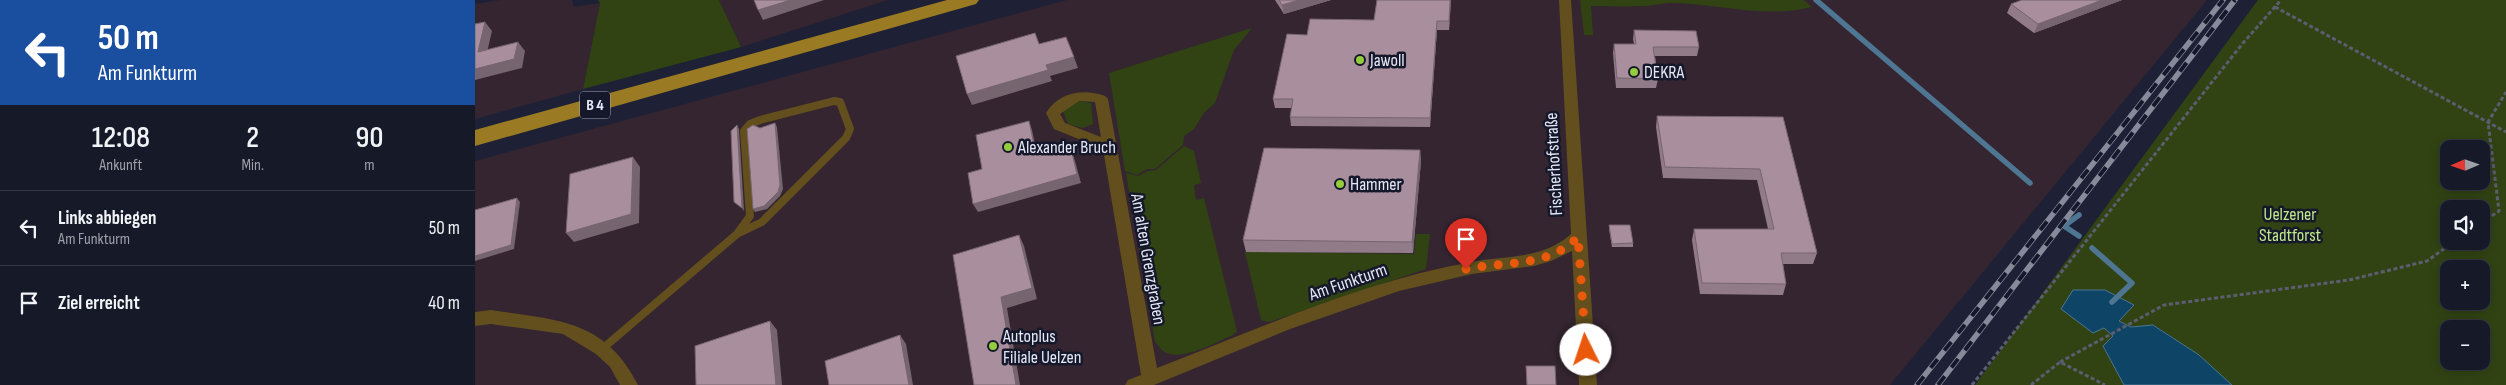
<!DOCTYPE html>
<html lang="de">
<head>
<meta charset="utf-8">
<style>
	:root { --surface:#161928; --page:#1f2230; --text:#f1f3f6; --muted:#9ea0a8; --line:#353845 }
	body { margin:0; font-family:"Sofia Sans Condensed",sans-serif; background:var(--page); color:var(--text); height:100vh; display:flex; flex-direction:column; font-size:19px; white-space:nowrap }
	* { box-sizing:border-box; margin:0 }
	p { font-size:16px; color:var(--muted) }
	.icon { flex:none; width:28px; height:28px; fill:none; stroke:currentColor; stroke-width:2; stroke-linecap:round; stroke-linejoin:round }
	.map { position:relative; flex:1; overflow:hidden }
	.details { display:flex; flex-direction:column; background:var(--surface); width:475px }
	.details>* { flex:none }
	.hud { background:#1a4fa0; color:#fff; overflow:hidden }
	.needle { width:32px; rotate:268deg }
	.buttons { position:absolute; left:1965px; top:140px; display:grid; gap:10px }
	.buttons a { display:grid; place-items:center; width:50px; height:50px; border-radius:10px; background:var(--surface); box-shadow:0 2px 12px #0003,0 0 0 1px var(--line); font-size:25px }
	.pin { position:absolute; display:grid; place-items:center; width:42px; height:42px; color:#fff; margin:-51px -21px; border-radius:50% 50% 50% 0; rotate:-45deg; box-shadow:0 0 5px #0007 }
	.pin .icon { rotate:45deg }
	.me { position:absolute; width:55px; margin:-28px; rotate:356deg; stroke-linejoin:round; filter:drop-shadow(0 0 4px #0008) }
	.turn { display:flex; align-items:center; gap:18px; height:105px; padding:0 15px; font-size:22px }
	.turn .icon { width:65px; height:65px; stroke-width:2.5 }
	.turn b { display:block; font-size:35px; line-height:42px }
	.eta { display:flex; justify-content:space-evenly; align-items:center; height:85px; text-align:center }
	.eta b { font-size:30px; font-weight:600; line-height:35px }
	ul { padding:0; list-style:none }
	li { display:flex; align-items:center; gap:15px; height:75px; padding:0 15px; border-top:1px solid var(--line) }
	li div { flex:1 }
	li b { display:block; font-size:19px }
	li em { font-style:normal }
	main { display:flex; flex:1; min-height:0 }
	.map>svg:first-child { display:block }
</style>
</head>
<body>
<main>
<section class="details">
<div class="hud">
<div class="turn"><svg class="icon" aria-label="left" viewBox="0 0 24 24"><path d="M17 20v-9H6M10 6l-5 5 5 5"/></svg><div><b>50 m</b>Am Funkturm</div></div>
</div>
<div class="eta">
<div><b>12:08</b><p>Ankunft</p></div>
<div><b>2</b><p>Min.</p></div>
<div><b>90</b><p>m</p></div>
</div>
<ul>
<li><svg class="icon" aria-label="left" viewBox="0 0 24 24"><path d="M17 20v-9H6M10 6l-5 5 5 5"/></svg><div><b>Links abbiegen</b><p>Am Funkturm</p></div><em>50 m</em></li>
<li><svg class="icon" aria-label="arrive" viewBox="0 0 24 24"><path d="M6 21V4h12l-3 4 3 4H6"/></svg><div><b>Ziel erreicht</b></div><em>40 m</em></li>
</ul>
</section>
<div class="map">
<svg width="2031" height="385" viewBox="0 0 2031 385">
	<rect width="100%" height="100%" fill="#1e2135"/>
	<path fill="#342530" d="M25 0H97L99 7 125 3 108 89 0 119V4Z
		M244 0H413L266 47Z
		M592 0H1732L1415 385H0V161Z"/>
	<path fill="#314313" fill-rule="evenodd" d="M123 0H244L266 47 108 89 125 3Z
		M1105 0H1329L1337 7C1288 19 1242 3 1193 3 1184 4 1175 6 1166 6 1150 7 1133 6 1116 6L1118 35H1109Z
		M1783 0H2031V385H1757L1724 355 1679 325 1656 327 1644 321 1658 305 1630 290H1599L1586 309 1629 328 1639 337 1628 346 1649 385H1500ZM1974 149H2006V181H1974ZM1974 209H2006V241H1974ZM1974 269H2006V301H1974ZM1974 329H2006V361H1974Z
		M777 28 759 50 740 103 729 113 719 129 709 136 708 145 680 169H672L662 175 650 171 634 73Z
		M602 101 616 103 618 124 608 128 593 124 588 111Z
		M709 146 719 151 726 183 719 185 721 200 729 198 762 331 758 335C741 342 706 363 688 351 685 349 683 344 680 342L651 173 663 176 673 171 681 170Z
		M941 234H955L951 269 794 322 786 320 770 252 939 254Z"/>
	<path fill="#0e4567" stroke="#4e7692" d="M1598 290H1630L1659 305 1644 321 1656 327 1678 325 1724 355 1757 385H1649L1628 346 1638 336 1629 328 1618 333 1586 309Z"/>
	<g fill="none" stroke-linecap="round" stroke-linejoin="round">
		<path stroke="#4e7692" stroke-width="5.5" d="M1341 0 1555 183
			M1604 215 1589 226 1604 236
			M1617 248 1657 283 1637 302"/>
		<path stroke="#5b5e70" stroke-width="3" stroke-dasharray="4 2.5" stroke-linecap="butt" d="M1800 7 2031 132
			M2006 223 2024 211 2013 122 2031 92
			M1585 362 1689 305 1874 280 1952 261 1980 241
			M1497 385 1768 43 1806 0
			M1556 385 1585 362 1630 385"/>
		<path stroke="#624f1d" stroke-width="8" d="M359 101 365 102 375 129 371 138 287 222 262 234 275 216 269 131 275 124 285 120Z
			M127 349 262 234"/>
		<path fill="#624f1d" fill-rule="evenodd" d="M1084 0H1096L1122 385H1104L1097 251 1076 261 1059 266 997 274 924 291 815 329 679 385H650L653 380 666 375 628 149 579 129 571 113C582 95 603 89 623 94 628 95 630 95 633 99L682 368C785 328 886 282 996 262 1032 255 1067 260 1096 234ZM604 101 620 102 626 137 590 123 585 114Z
			M16 310C81 320 130 319 163 385H145L135 367 121 354 88 334 16 324 0 326V312Z"/>
		<path fill="#9a7b24" fill-rule="evenodd" d="M472 0H504L501 4 0 146V130Z"/>
		<defs>
			<path id="rail" d="M1442 385 1748 0
				M1463 385 1760 0"/>
		</defs>
		<use href="#rail" stroke="#878a9a" stroke-width="5.5"/>
		<use href="#rail" stroke="#15182a" stroke-width="4" stroke-dasharray="11" stroke-linecap="butt"/>
	</g>
	<path fill="#917b88" d="M800 0H856L809 14Z
		M902 0H976L974 30H962L955 127 816 126 815 117 817 108H800L798 99 832 35 899 20Z
		M1547 0H1647L1559 33 1532 13 1536 4Z
		M1159 30 1224 47 1222 56H1180L1183 79 1181 88H1141L1138 53 1139 44H1159L1158 39Z
		M1182 116 1308 117 1342 253 1338 264H1308L1311 284 1308 295 1225 294 1217 240 1219 229H1293L1282 180 1188 178 1181 127Z
		M945 150 946 161 938 253 771 252 768 240Z
		M1134 225 1158 243V247H1137L1134 229Z"/>
	<path fill="#76646f" d="M316 0H349L288 20 283 10Z
		M824 0H856L809 14 807 5Z
		M975 0 976 1 974 30V21Z
		M1627 0H1647L1559 33 1563 24Z
		M962 21V30L955 127V118Z
		M10 22 17 31 10 61 3 52Z
		M43 42 50 51 47 68 0 80V69Z
		M599 57 603 68 575 76 577 81 497 105 492 94 571 65Z
		M554 121 557 130 564 163 561 154Z
		M300 123 302 127 308 189 305 196 292 209 280 212 278 209Z
		M262 125 264 129 269 211 267 208Z
		M595 145 598 154 606 183 503 212 498 204Z
		M945 150 946 161 938 253 937 242Z
		M158 157 165 167 164 223 99 242 91 233Z
		M42 198 45 202 39 249 0 261V256Z
		M544 235 549 246 562 299 532 308 545 385H541L526 297Z
		M295 321 302 330 307 385H301Z
		M425 335 431 344 438 385H434Z"/>
	<path fill="#a98f9e" stroke="#76646f" d="M279 0H316L283 10Z
		M804 0H824L807 5Z
		M902 0H975L974 21H962L955 118 815 117 818 99H798L812 34 832 35 835 19 899 20Z
		M1547 0H1627L1563 24 1536 4Z
		M10 22 3 52 43 42 39 59 0 69V24Z
		M1159 30 1221 31 1224 47H1178L1183 79 1142 78 1139 44H1161Z
		M560 33 564 44 591 37 599 57 571 65 573 70 492 94 481 56Z
		M1182 116 1308 117 1342 253H1306L1311 284 1227 283 1219 229H1299L1285 169 1190 167Z
		M554 121 561 154 595 145 602 174 498 204 493 173 507 169 501 135Z
		M300 123 305 185 303 192 289 206 278 209 272 129 278 125 285 128Z
		M262 125 267 208 259 202 256 131Z
		M789 148 945 150 937 242 768 240Z
		M158 157 156 214 91 233 95 174Z
		M42 198 36 245 0 256V210Z
		M1134 225H1155L1158 243 1137 244Z
		M544 235 557 288 526 297 541 385H499L478 255Z
		M295 321 301 385H221L220 346Z
		M425 335 434 385H354L350 361Z
		M1051 366H1080L1081 385H1052Z"/>
	<g fill="none" stroke-linecap="round" stroke-linejoin="round">
		<path stroke="#ea580c" stroke-width="9" stroke-dasharray="0 16.2" d="M991 269C1031 261 1073 268 1103 237L1111 350"/>
	</g>
	<g fill="#93cd3d" stroke="#15182a" stroke-width="2">
		<circle cx="885" cy="60" r="5"/>
		<circle cx="1159" cy="72" r="5"/>
		<circle cx="533" cy="147" r="5"/>
		<circle cx="865" cy="184" r="5"/>
		<circle cx="518" cy="346" r="5"/>
	</g>
	<g text-anchor="middle" dominant-baseline="central" stroke-width="5" stroke-linejoin="round" paint-order="stroke">
		<rect fill="#15182a" stroke="#a7aab8" stroke-width="1" x="105" y="91.5" width="30" height="27" rx="4"/>
		<g font-size="16" font-weight="bold" fill="#e5e8f5">
			<text x="120" y="105">B 4</text>
		</g>
		<g font-size="18" fill="#e5e8f5" stroke="#15182a" text-anchor="start">
			<text x="895" y="60">Jawoll</text>
			<text x="1169" y="72">DEKRA</text>
			<text x="543" y="147">Alexander Bruch</text>
			<text x="875" y="184">Hammer</text>
			<text x="528" y="336">Autoplus<tspan x="528" dy="21">Filiale Uelzen</tspan></text>
		</g>
		<g font-size="18" fill="#e5e8f5" stroke="#15182a">
			<text transform="translate(1079 164) rotate(-93)">Fischerhofstraße</text>
			<text transform="translate(673 259) rotate(80)">Am alten Grenzgraben</text>
			<text transform="translate(873 282) rotate(-19)">Am Funkturm</text>
		</g>
		<g font-size="18" fill="#c1e889" stroke="#15182a">
			<text x="1815" y="214">Uelzener<tspan x="1815" dy="21">Stadtforst</tspan></text>
		</g>
	</g>
</svg>
<div class="buttons">
<a><svg class="needle" viewBox="-14 -14 28 28"><path d="M0-13l5 13h-10z" fill="#e53935"/><path d="M0 13l5-13h-10z" fill="#9ea0a8"/></svg></a>
<a><svg class="icon" aria-label="sound" viewBox="0 0 24 24"><path d="M4 9h4l5-4v14l-5-4H4zM17 9q2 3 0 6"/></svg></a>
<a>+</a>
<a>−</a>
</div>
<div class="pin" style="left:991px;top:269px;background:#d93025"><svg class="icon" aria-label="arrive" viewBox="0 0 24 24"><path d="M6 21V4h12l-3 4 3 4H6"/></svg></div>
<svg class="me" style="left:1111px;top:350px" viewBox="-20 -20 40 40"><circle r="19" fill="#fff"/><path d="M0-13L10 11 0 6-10 11z" fill="#ea580c"/></svg>
</div>
</main>
</body>
</html>
